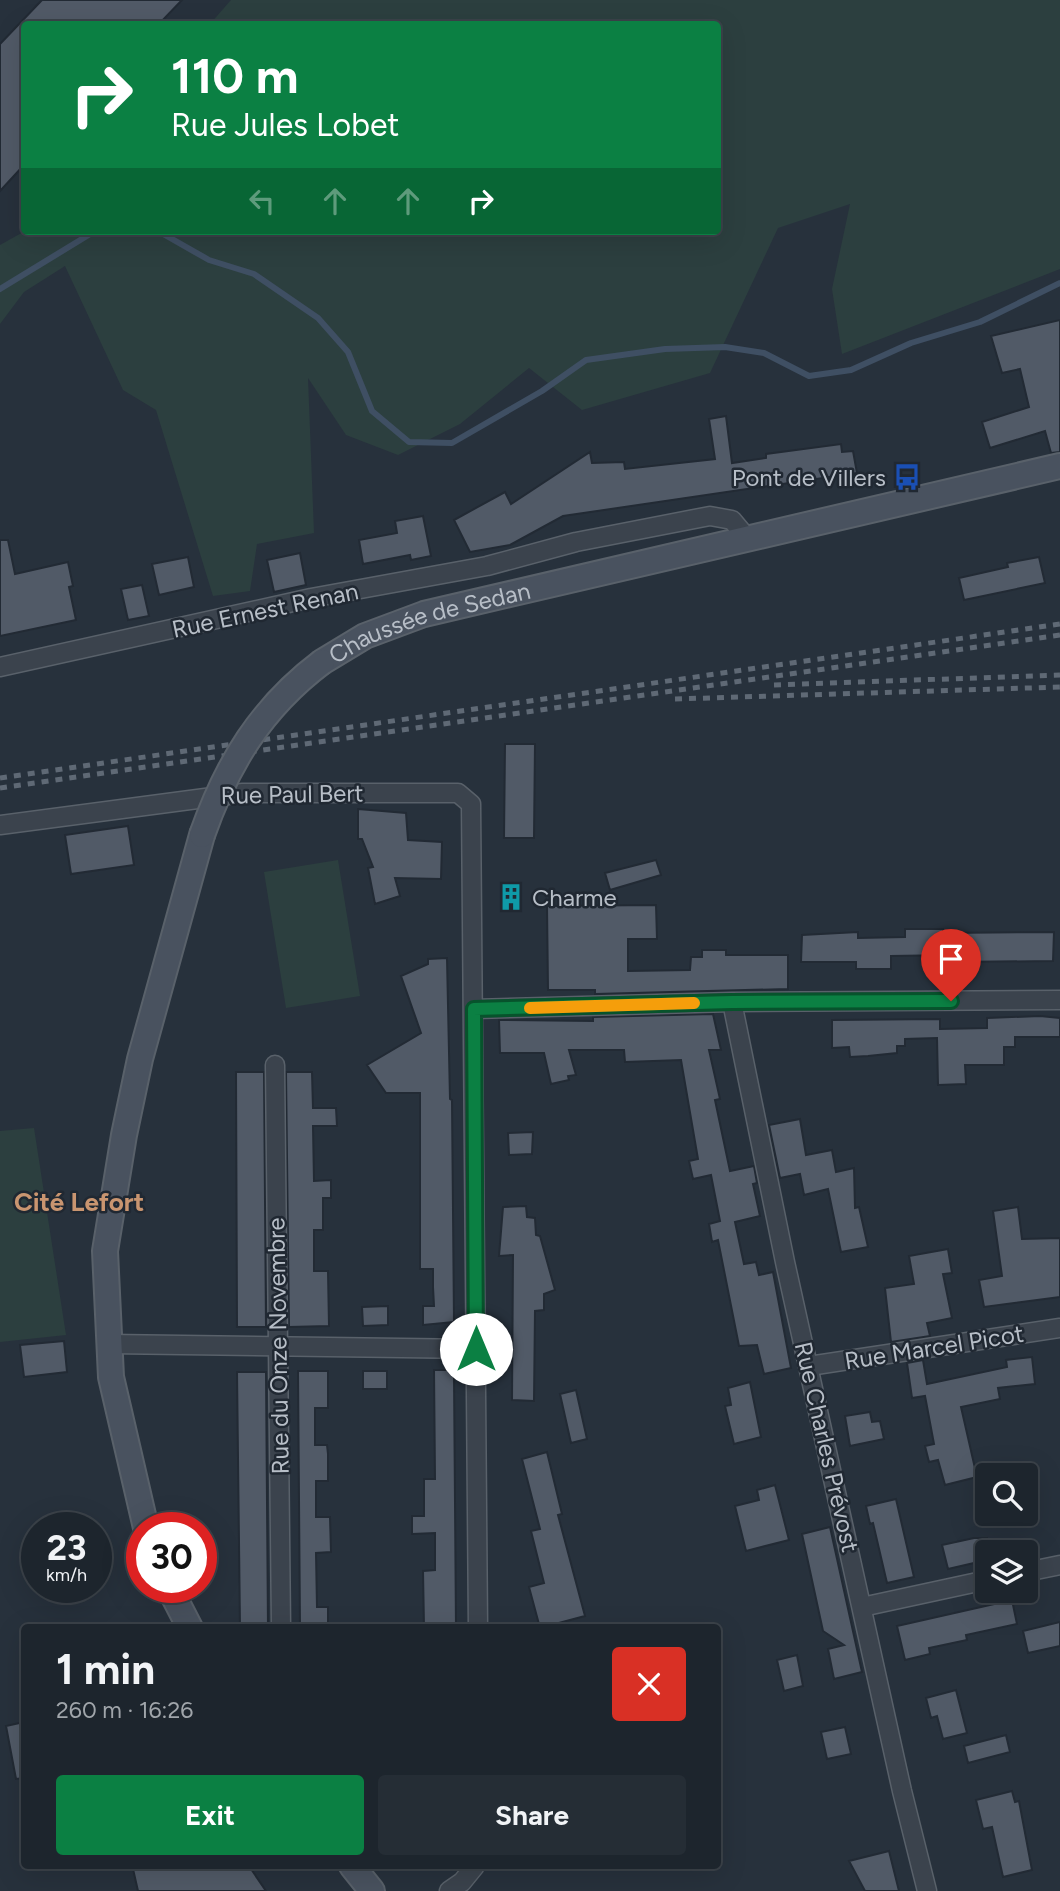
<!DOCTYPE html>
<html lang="en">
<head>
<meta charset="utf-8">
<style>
	:root { --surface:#1d252d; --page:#252d35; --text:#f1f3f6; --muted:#a0a5aa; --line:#3b4249; --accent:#0b8043 }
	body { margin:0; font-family:Figtree,sans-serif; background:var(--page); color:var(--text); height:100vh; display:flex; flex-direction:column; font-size:26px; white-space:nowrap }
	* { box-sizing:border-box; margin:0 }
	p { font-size:23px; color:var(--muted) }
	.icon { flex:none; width:38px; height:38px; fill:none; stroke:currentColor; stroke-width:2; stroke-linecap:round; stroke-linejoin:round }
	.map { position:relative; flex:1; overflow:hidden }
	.panel { position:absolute; left:21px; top:1624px; width:700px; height:245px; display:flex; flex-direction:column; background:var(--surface); border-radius:7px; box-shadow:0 7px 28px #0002,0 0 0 2px var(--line) }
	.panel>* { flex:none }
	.banner { position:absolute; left:21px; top:21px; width:700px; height:214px; border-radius:7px; box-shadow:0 7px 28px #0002,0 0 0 2px var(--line); background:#0b8043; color:#fff; overflow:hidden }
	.buttons { position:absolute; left:975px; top:1463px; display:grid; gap:14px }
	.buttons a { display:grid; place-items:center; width:63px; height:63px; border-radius:7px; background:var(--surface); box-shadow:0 7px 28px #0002,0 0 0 2px var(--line); font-size:35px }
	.speed { position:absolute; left:21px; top:1512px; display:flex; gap:14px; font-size:35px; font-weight:700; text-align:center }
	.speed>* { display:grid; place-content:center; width:91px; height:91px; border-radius:50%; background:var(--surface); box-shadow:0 7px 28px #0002,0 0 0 2px var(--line); line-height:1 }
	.speed small { font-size:18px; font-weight:400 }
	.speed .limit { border:10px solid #d22; background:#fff; color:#111 }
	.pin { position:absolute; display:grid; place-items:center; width:60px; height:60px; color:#fff; margin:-72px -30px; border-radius:50% 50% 50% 0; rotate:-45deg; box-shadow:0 0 7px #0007 }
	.pin .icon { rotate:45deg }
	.me { position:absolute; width:77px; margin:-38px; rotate:0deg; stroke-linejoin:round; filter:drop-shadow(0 0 5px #0008) }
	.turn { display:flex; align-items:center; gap:24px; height:147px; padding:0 35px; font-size:32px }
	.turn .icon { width:91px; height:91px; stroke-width:2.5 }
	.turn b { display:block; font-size:49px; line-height:60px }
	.lanes { display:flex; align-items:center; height:66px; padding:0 35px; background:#0003; justify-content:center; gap:35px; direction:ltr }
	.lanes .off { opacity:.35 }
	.round { display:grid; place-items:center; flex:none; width:74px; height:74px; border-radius:7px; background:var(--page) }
	.headline { display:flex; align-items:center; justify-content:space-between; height:119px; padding:0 35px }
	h1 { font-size:42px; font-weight:700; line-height:52px }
	.button { display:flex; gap:14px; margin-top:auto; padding:14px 35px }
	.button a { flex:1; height:80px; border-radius:7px; background:var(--accent); color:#fff; font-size:28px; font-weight:700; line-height:80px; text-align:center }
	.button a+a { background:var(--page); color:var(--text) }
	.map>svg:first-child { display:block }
</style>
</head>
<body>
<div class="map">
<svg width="1060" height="1891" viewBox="0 0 1060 1891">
	<rect width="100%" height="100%" fill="#27313c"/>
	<path fill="#2c3f3f" d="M231 0H1060V269L842 354 832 289 850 204 778 228 710 373 582 410 529 368 460 424 398 455 346 435 308 378 314 533 257 544 250 591 213 596 156 410 123 390 65 266 24 292 0 324V245L25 231H718V24H210Z
		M338 860 360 996 286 1008 264 872Z
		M34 1128 66 1335 0 1342V1131Z"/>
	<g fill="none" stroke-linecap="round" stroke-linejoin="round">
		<path stroke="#3f4f63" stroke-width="6" d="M158 231 209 260 254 274 318 318 348 352 372 411 409 442 452 443 542 391 586 360 665 349 725 347 764 353 809 376 851 370 911 343 980 322 1060 283
			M0 289 95 231"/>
	</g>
	<path fill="#515a67" stroke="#222a34" stroke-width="2" d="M42 0H182L159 24H24V165L0 191V44Z
		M1060 320V452L1051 453 1045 431 990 448 982 422 1029 407 1020 369 1002 373 991 336Z
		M726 416 732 463 766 458V454L841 444 842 452 853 451 857 473 563 516 510 545 470 552 454 520 505 492 511 504 590 452 592 463 624 462 625 469 715 459 709 419Z
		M423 516 431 556 411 560 410 555 363 564 359 540 397 533 395 521Z
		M0 540H8L15 574 68 562 73 586 69 587 76 620 0 636Z
		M300 553 306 585 274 592 267 560Z
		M188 557 194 587 159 595 152 564Z
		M1039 557 1045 583 964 600 959 578 1008 567 1007 563Z
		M142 585 149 616 128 620 121 589Z
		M505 744H535L534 838H504Z
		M358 809 406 813 408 840 442 842 441 879 395 878 400 896 375 904 368 868 373 867 362 839H358Z
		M128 826 134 865 71 874 65 835Z
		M656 860 661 875 610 890 605 873Z
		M656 905 657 939H628V971L690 970 691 957H702V950H726V955H788V989L595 994V990H548L547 906Z
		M905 929H943V933L1054 932 1053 961 955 962V955L891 956V969H856V962H801L802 935 858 932V938L905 937Z
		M447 958 450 1099 452 1100 454 1322 423 1325V1306H434L433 1287V1269H420V1093H386L367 1065 421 1033 401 976 428 964V959Z
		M713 1014 721 1050H709L720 1099 715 1100 730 1171 754 1166 757 1183 753 1184 760 1216 735 1222 744 1264 756 1262 759 1275 773 1272 791 1368 764 1374 757 1345 739 1346 718 1240 712 1242 709 1224 720 1221 711 1175 693 1179 689 1161 698 1159 681 1060 625 1062 624 1050H569L576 1075 568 1076 569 1080 551 1084 544 1053H500L499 1020 593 1021V1017Z
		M1040 1016 1060 1018V1037H1015V1047H1004V1065H965L966 1084 938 1085 937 1038 905 1039V1046H897V1053L868 1056 850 1057 849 1047 832 1048V1020L940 1019V1029L987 1028V1018Z
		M236 1072H264L266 1327H237Z
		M286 1072H312L313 1108H336L337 1126H313L314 1181 331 1180V1198H323V1230H314V1271H328L329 1326 289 1327Z
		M800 1119 806 1155 832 1150 836 1172 854 1168 855 1208 859 1207 868 1247 841 1252 828 1189 804 1195 800 1174 780 1178 769 1125Z
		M533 1132 532 1154 509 1155 508 1133Z
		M526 1206 527 1217 535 1218 536 1235 540 1236 555 1290 544 1294V1310L535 1311 534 1401 512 1400 513 1255 499 1256 503 1207Z
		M1018 1207 1022 1239 1060 1238V1297L984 1307 979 1280 1002 1276 993 1211Z
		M948 1249 952 1273 943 1274 952 1318 927 1323 930 1336 891 1342 885 1288 914 1284 909 1256Z
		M388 1306V1325L363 1326 362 1307Z
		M64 1341 67 1372 24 1377 20 1345Z
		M1032 1357 1035 1384 998 1388 1000 1399 961 1407 977 1477 945 1485 938 1460 929 1462 925 1446 934 1444 925 1396 912 1398 907 1363 923 1360 927 1384 1007 1367 1006 1360Z
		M434 1370H451L454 1375 456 1628H424L423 1571 435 1570V1533L412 1534V1516H424V1479H435Z
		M298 1371H328V1408H315V1445H327L328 1454V1481H316V1517H330L331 1552 316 1553 317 1607H328V1625L317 1628H300Z
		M363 1371H387V1389H363Z
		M237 1372H266L268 1628H240Z
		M750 1382 761 1437 734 1444 725 1406 731 1405 728 1388Z
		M576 1390 587 1439 571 1443 560 1394Z
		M870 1412 872 1422 880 1421 884 1439 850 1446 845 1416Z
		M547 1452 562 1514 558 1515 585 1616 540 1628 529 1587 544 1583 531 1531 540 1529 522 1459Z
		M775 1485 789 1540 746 1551 735 1506 759 1500 757 1490Z
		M896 1499 914 1577 887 1583 873 1523 870 1524 866 1506Z
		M830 1527 862 1672 834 1679 828 1649 844 1645 823 1631 802 1534Z
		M974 1538H987V1560L948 1569 942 1545Z
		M1012 1600 1017 1624 966 1635 967 1640 929 1648 930 1654 905 1660 897 1626Z
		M1060 1622V1646L1028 1653 1023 1631Z
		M797 1655 803 1686 784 1691 777 1660Z
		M956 1690 967 1733 943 1739 937 1716 931 1718 926 1698Z
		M24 1722V1778L16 1779 6 1726Z
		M845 1727 851 1754 827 1759 821 1732Z
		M1006 1735 1010 1752 968 1763 964 1746Z
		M1012 1791 1015 1802 1019 1801 1032 1870 1003 1877 992 1827 983 1829 976 1800Z
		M889 1851 899 1891H865L849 1861Z
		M147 1866H249L266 1891H138L133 1869Z"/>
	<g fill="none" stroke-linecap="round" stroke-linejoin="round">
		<defs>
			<path id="minor" d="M0 667 311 598 487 566 576 542 710 516 732 520 747 538
				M0 825 243 793H458L471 804 478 1628
				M732 1002 785 1262 902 1791 927 1891
				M474 1009 732 1002 1060 1000
				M275 1065 281 1628
				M109 1344 476 1349
				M809 1366 1060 1328
				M1026 1572 1060 1565
				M862 1607 987 1580
				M449 1891 462 1882 475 1866"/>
			<g id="secondary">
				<path id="s1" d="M322 662 365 636 424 614 1060 466"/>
				<path d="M146 1528 111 1377 105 1251 124 1135 140 1059 202 835"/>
				<path d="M169 1587 190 1628"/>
				<path d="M352 1866 372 1891"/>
			</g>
		</defs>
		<use href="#minor" stroke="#59616a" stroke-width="21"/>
		<use href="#secondary" stroke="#59616a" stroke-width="28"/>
		<use href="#minor" stroke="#3b434d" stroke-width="18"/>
		<use href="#secondary" stroke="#49525f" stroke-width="24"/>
		<path stroke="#5f6975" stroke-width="5" stroke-dasharray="7 7" stroke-linecap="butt" d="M774 685 1060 675
			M675 699 1060 687
			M0 778 1060 624
			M0 788 1060 635"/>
		<defs>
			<path id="secondary-bridge" d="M202 835C227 764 261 708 322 662"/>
		</defs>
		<use href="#secondary-bridge" stroke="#59616a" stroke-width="28" stroke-linecap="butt"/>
		<use href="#secondary-bridge" stroke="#49525f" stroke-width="24"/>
	</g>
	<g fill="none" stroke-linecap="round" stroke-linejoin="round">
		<defs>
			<path id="route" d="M476 1349 474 1009 732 1002 951 1001"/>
		</defs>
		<use href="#route" stroke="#07532c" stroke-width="18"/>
		<use href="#route" stroke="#0b8043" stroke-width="12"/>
		<path stroke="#f59e0b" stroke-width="12" d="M530 1008 694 1003"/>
	</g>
	<defs>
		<symbol id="bus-bare" viewBox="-9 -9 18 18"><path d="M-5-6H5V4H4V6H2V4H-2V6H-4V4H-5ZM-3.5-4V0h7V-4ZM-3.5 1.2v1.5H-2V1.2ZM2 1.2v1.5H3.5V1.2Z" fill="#1a4fb4" stroke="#202832" stroke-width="2.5" paint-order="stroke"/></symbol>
		<symbol id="building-bare" viewBox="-9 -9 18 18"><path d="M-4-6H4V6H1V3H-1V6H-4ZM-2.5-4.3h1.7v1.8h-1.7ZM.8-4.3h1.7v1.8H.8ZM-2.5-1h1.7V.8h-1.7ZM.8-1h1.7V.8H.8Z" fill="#0f9aa8" stroke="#202832" stroke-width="2.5" paint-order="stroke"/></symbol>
	</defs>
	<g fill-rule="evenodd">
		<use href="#bus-bare" x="888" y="458" width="38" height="38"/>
		<use href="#building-bare" x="492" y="878" width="38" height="38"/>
	</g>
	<g text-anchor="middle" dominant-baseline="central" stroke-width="5" stroke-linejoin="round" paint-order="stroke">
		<g font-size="24" fill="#b7bec7" stroke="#202832" text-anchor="end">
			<text x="886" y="477">Pont de Villers</text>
			<text x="532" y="897" text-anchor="start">Charme</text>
		</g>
		<g font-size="24" fill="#b7bec7" stroke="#202832">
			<text transform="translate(265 610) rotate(-12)">Rue Ernest Renan</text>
			<text stroke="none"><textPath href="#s1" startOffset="116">Chaussée de Sedan</textPath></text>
			<text transform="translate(292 794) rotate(-1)">Rue Paul Bert</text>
			<text transform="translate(278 1346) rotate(-91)">Rue du Onze Novembre</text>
			<text transform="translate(934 1347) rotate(-9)">Rue Marcel Picot</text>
			<text transform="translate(827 1447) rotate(77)">Rue Charles Prévost</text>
		</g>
		<g font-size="26" font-weight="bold" fill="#c99570" stroke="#202832">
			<text x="79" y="1202">Cité Lefort</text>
		</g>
	</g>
</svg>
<div class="buttons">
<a><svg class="icon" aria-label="search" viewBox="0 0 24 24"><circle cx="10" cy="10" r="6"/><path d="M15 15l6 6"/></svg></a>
<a><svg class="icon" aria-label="layers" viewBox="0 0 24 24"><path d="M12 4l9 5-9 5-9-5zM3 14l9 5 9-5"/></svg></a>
</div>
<div class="speed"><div>23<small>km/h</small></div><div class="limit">30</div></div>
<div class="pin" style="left:951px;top:1001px;background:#d93025"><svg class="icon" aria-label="arrive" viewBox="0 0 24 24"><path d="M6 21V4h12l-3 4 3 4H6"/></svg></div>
<svg class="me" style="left:476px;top:1349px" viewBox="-20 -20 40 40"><circle r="19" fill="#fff"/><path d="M0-13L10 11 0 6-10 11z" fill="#0b8043"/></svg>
<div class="banner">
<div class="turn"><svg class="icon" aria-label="right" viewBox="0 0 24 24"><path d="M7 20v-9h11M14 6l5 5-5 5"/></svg><div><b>110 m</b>Rue Jules Lobet</div></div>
<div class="lanes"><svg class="icon off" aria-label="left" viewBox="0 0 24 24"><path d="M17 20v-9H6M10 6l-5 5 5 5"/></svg><svg class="icon off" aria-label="ahead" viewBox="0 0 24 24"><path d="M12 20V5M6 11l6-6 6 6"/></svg><svg class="icon off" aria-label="ahead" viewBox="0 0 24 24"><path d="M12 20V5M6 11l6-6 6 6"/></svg><svg class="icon" aria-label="right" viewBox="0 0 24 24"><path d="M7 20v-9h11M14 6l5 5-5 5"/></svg></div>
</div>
<section class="panel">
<div class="headline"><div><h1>1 min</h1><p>260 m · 16:26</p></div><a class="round" style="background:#d93025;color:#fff"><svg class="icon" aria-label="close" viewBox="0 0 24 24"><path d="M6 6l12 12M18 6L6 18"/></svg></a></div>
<div class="button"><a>Exit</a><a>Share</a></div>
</section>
</div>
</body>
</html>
